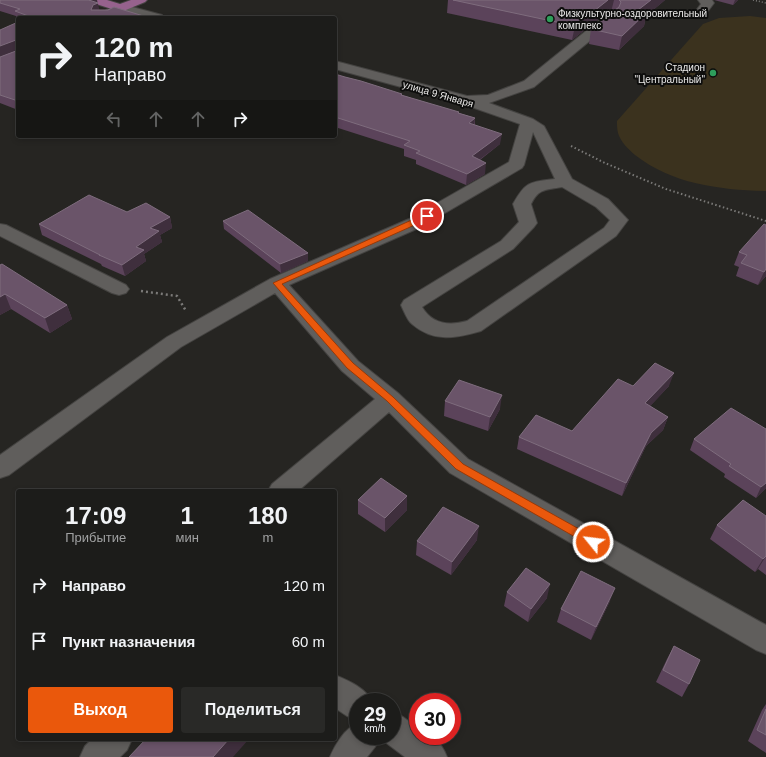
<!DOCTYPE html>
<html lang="ru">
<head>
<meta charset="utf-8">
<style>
	:root { --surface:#1c1c1a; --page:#292927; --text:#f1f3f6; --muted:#a0a1a2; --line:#3a3a39; --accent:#ea580c }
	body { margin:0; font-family:Arial,sans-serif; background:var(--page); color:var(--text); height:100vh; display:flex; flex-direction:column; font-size:15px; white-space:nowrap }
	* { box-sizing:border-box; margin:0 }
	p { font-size:13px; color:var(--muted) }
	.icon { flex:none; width:22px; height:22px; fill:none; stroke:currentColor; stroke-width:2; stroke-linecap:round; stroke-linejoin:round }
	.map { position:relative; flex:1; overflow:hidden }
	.drawer { position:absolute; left:16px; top:489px; width:321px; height:252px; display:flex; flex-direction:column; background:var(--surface); border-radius:4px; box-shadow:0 2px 6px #0003,0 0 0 1px var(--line) }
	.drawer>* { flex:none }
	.hud { position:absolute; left:16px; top:16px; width:321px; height:122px; border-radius:4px; box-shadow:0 2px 6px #0003,0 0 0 1px var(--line); background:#1c1c1a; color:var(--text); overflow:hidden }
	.speed { position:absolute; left:349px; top:693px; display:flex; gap:8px; font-size:20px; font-weight:700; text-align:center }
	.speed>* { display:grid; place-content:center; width:52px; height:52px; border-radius:50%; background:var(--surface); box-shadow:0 2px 6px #0003,0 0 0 1px var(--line); line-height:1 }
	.speed small { font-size:10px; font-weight:400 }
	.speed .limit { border:6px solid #d22; background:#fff; color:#111 }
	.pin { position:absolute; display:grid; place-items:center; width:34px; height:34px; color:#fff; margin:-17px; border:2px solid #fff; border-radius:50%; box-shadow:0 1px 4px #0007 }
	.me { position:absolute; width:44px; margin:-22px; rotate:299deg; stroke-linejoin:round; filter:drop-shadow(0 0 3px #0008) }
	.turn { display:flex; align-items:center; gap:14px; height:84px; padding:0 12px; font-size:18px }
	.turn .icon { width:52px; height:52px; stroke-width:2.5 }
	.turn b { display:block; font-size:28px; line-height:34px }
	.lanes { display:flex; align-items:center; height:38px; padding:0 12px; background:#0003; justify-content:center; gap:20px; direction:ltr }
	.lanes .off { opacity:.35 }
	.eta { display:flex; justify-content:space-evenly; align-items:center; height:68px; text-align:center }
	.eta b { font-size:24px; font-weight:600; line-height:28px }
	.action { display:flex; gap:8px; margin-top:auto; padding:8px 12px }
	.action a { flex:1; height:46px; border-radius:4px; background:var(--accent); color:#fff; font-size:16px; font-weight:600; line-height:46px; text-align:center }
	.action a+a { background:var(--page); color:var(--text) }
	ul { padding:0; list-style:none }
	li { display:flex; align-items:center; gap:12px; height:56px; padding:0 12px }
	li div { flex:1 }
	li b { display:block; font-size:15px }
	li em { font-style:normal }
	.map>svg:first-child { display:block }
</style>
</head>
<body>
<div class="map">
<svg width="766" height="757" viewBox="0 0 766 757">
	<rect width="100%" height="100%" fill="#262522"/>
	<path fill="#3b321e" d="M750 16 766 18V191C720 190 672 184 635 155 629 150 620 141 618 133 617 129 617 125 617 121L703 24 719 18Z"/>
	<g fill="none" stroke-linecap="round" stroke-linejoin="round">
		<defs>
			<path id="minor" d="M698 0H712L714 3 705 15H697L695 12 701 4Z
				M121 4 162 15 164 18H144L122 12 110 18H94L96 15Z
				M611 13 615 14 617 17 615 20 534 87 489 103 533 119 544 126 572 179 608 199 628 220 616 236 481 331C456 338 434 343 412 324 407 320 404 311 401 305L404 300 501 241 519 222 513 204C526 181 530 182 555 179L533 132 524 165 522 168 421 227 289 285 358 361 398 393 468 459 766 625V654L756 650 450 473 389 412 298 491H268L272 484 375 399 342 371 275 293 181 347 9 475 0 478V455L167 337 270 279 409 219 509 162 520 124 460 103 335 69V61L467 96 488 95 524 81 607 14ZM562 187 596 207 610 220 604 228 467 321C449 326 432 324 422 307L513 249 534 227 537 223 531 204C539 188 546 190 562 187Z
				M0 224 6 225 126 285 129 289 126 293 119 295 112 293 0 236Z
				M335 675C349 681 366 688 372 702H358V720L347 716 335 708Z
				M392 712 403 717 418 728V736C435 736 441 742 447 757H405L381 739 380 736 375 747 367 757H330C335 745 345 728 358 723V736H392Z
				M92 739H132L127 750 120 757H80L85 746Z"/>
			<path id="major" d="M88 0H107L120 4 131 0H147L145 2 121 12 90 2Z"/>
		</defs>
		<use href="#minor" stroke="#444341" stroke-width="2"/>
		<use href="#major" stroke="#444341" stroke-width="2"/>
		<path stroke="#7b7a78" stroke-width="1.5" stroke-dasharray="1 2" stroke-linecap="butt" d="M753 0 766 3"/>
		<path stroke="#7b7a78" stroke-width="2" stroke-dasharray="1.5 2.5" stroke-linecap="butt" d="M571 146 605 163 666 189 766 221"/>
		<path stroke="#7b7a78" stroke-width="2.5" stroke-dasharray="2 3" stroke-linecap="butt" d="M141 291 177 296 186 311"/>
		<use href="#minor" fill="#605e5c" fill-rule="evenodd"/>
		<use href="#major" fill="#96628d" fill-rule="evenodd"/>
	</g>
	<path fill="#5b435a" d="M0 0 100 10 150 18H18V20L16 16 0 11Z
		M448 0H665L646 16 644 26 619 50 589 44 591 29 613 12H611L606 13 572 40 447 13Z
		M714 0H738L733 5Z
		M18 22V110L0 103V57L16 51 0 57Z
		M335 74 475 118V125L500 144 480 160 485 174 466 185 416 164V160L404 156V149L335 127Z
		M127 212 170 217 172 228 160 235 162 242 144 254 146 261 125 276 102 266 101 264 42 235 39 224Z
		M223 221 308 261 281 273 224 229Z
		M766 225V276L758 285 736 276 739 267 734 265 739 252Z
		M0 265 67 305 72 319 50 333 11 309 0 315Z
		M633 386H669L650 406 668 417 663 430 646 446 622 496 517 449 519 437 572 431Z
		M445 401 500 409 488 431 444 416Z
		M766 429V488L756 498 724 477 725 474 690 450 694 439Z
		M358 500 407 510 385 532 358 514Z
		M766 516V575L758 569 755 572 710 539 717 525Z
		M477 540 451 575 416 555 417 541Z
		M507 592 547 598 528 622 504 606Z
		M610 601 591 640 557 622 561 609Z
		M674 646 689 684 682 697 656 682 667 659Z
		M766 704V753L748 741 762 710Z"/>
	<path fill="#3f2f3d" d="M89 0H97L100 12 93 18Z
		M608 0H614L611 12 606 13 572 40 575 26Z
		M651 0H665L646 16 644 26 619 50 622 36 638 10Z
		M735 0H738L733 5Z
		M16 40 18 50 0 57V46Z
		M475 118 474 128 469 123Z
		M502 134 500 144 471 166 472 156Z
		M486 163 485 174 466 185 467 174Z
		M170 217 172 228 160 235 162 242 144 254 146 261 125 276 122 265 150 228Z
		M308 253V261L281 273 280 264Z
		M766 269V276L758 285 764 272Z
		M5 294 11 309 0 315V297Z
		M67 305 72 319 50 333 45 318Z
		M674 373 669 386 641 416 645 403Z
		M502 395 500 409 488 431 490 417Z
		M668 417 663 430 646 446 622 496 626 483 651 433Z
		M766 483V488L756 498 761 487Z
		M407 496V510L385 532V518Z
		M479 526 477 540 451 575 452 562Z
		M766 556 758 569 755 572 763 559Z
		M550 584 547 598 528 622 531 609Z
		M615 588 610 601 591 640 596 627Z
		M229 739H249L233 757H213Z"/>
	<path fill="#6a5469" stroke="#7e6c7d" d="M0 0H90H89L98 3 93 5 91 10H108L114 7 150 18H28L31 17 15 11 20 9 0 3Z
		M453 0H608L575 26Z
		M619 0H651L638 10 647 12 622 36 591 29 619 7 621 2Z
		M18 22V101L0 95V57L16 51V40L0 46V30Z
		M335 74 345 77 361 81 402 94 401 95 459 112 458 113 475 118 469 123 502 134 472 156 486 163 467 174 416 153 420 151 404 145 410 141 335 117Z
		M89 195 127 212 146 203 170 217 150 228 159 231 136 247 144 250 122 265 99 255H100L39 224Z
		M248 210 308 253 280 264 223 221Z
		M764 224 766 225V269L764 272 741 263 747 255 739 252Z
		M2 264 67 305 45 318 5 294 0 297V265Z
		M655 363 674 373 645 403 668 417 651 433 626 483 519 437 536 415 572 431 618 379 633 386Z
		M459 380 502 395 490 417 445 401Z
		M731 408 766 429V483L761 487 729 466 731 464 694 439Z
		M381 478 407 496 385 518 358 500Z
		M743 500 766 516V556L763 559 717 525Z
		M443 507 479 526 452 562 417 541Z
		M526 568 550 584 531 609 507 592Z
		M581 571 615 588 596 627 561 609Z
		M674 646 700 660 689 684 663 670Z
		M766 709V735L757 730Z
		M146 739H229L213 757H129Z"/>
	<path fill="#ea580c" stroke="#983908" d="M427 213 430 214V217L417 224 282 284 353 363 393 397 463 464 597 539 598 542 597 545 593 547 589 545 456 469 387 401 347 368 273 283Z"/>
	<g fill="#2e9e5b" stroke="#0e0e0d" stroke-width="1.5">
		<circle cx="550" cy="19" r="4"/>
		<circle cx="713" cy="73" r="4"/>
	</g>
	<g text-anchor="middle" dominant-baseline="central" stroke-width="4" stroke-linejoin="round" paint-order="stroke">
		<g font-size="10" fill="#eae9e8" stroke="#0e0e0d" text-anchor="start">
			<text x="558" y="13">Физкультурно-оздоровительный<tspan x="558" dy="12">комплекс</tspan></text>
			<text x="705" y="67" text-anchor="end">Стадион<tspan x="705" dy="12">"Центральный"</tspan></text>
		</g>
		<g font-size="10" fill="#eae9e8" stroke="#0e0e0d">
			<text transform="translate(438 94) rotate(16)">улица 9 Января</text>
		</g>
	</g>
</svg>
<div class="speed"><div>29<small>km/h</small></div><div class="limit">30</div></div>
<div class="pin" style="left:427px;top:216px;background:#d93025"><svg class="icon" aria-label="arrive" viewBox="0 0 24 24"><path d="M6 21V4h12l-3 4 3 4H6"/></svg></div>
<svg class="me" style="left:593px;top:542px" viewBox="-20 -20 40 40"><circle r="17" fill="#ea580c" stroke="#fff" stroke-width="3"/><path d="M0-11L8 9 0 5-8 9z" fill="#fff"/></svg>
<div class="hud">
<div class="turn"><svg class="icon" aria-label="right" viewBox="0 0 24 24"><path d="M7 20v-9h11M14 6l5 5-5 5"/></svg><div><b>120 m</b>Направо</div></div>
<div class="lanes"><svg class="icon off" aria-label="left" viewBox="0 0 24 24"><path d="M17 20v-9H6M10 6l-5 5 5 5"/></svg><svg class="icon off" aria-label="ahead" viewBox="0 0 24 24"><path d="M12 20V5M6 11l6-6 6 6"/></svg><svg class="icon off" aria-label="ahead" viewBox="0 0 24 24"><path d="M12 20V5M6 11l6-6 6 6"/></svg><svg class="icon" aria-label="right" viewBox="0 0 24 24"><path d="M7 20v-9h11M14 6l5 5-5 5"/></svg></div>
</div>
<section class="drawer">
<div class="eta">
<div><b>17:09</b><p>Прибытие</p></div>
<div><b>1</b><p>мин</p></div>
<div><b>180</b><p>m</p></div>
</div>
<ul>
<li><svg class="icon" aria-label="right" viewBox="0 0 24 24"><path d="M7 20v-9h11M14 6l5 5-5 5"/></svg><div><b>Направо</b></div><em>120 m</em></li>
<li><svg class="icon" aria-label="arrive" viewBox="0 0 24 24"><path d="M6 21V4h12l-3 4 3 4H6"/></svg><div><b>Пункт назначения</b></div><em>60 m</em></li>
</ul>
<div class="action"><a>Выход</a><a>Поделиться</a></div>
</section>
</div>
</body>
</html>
